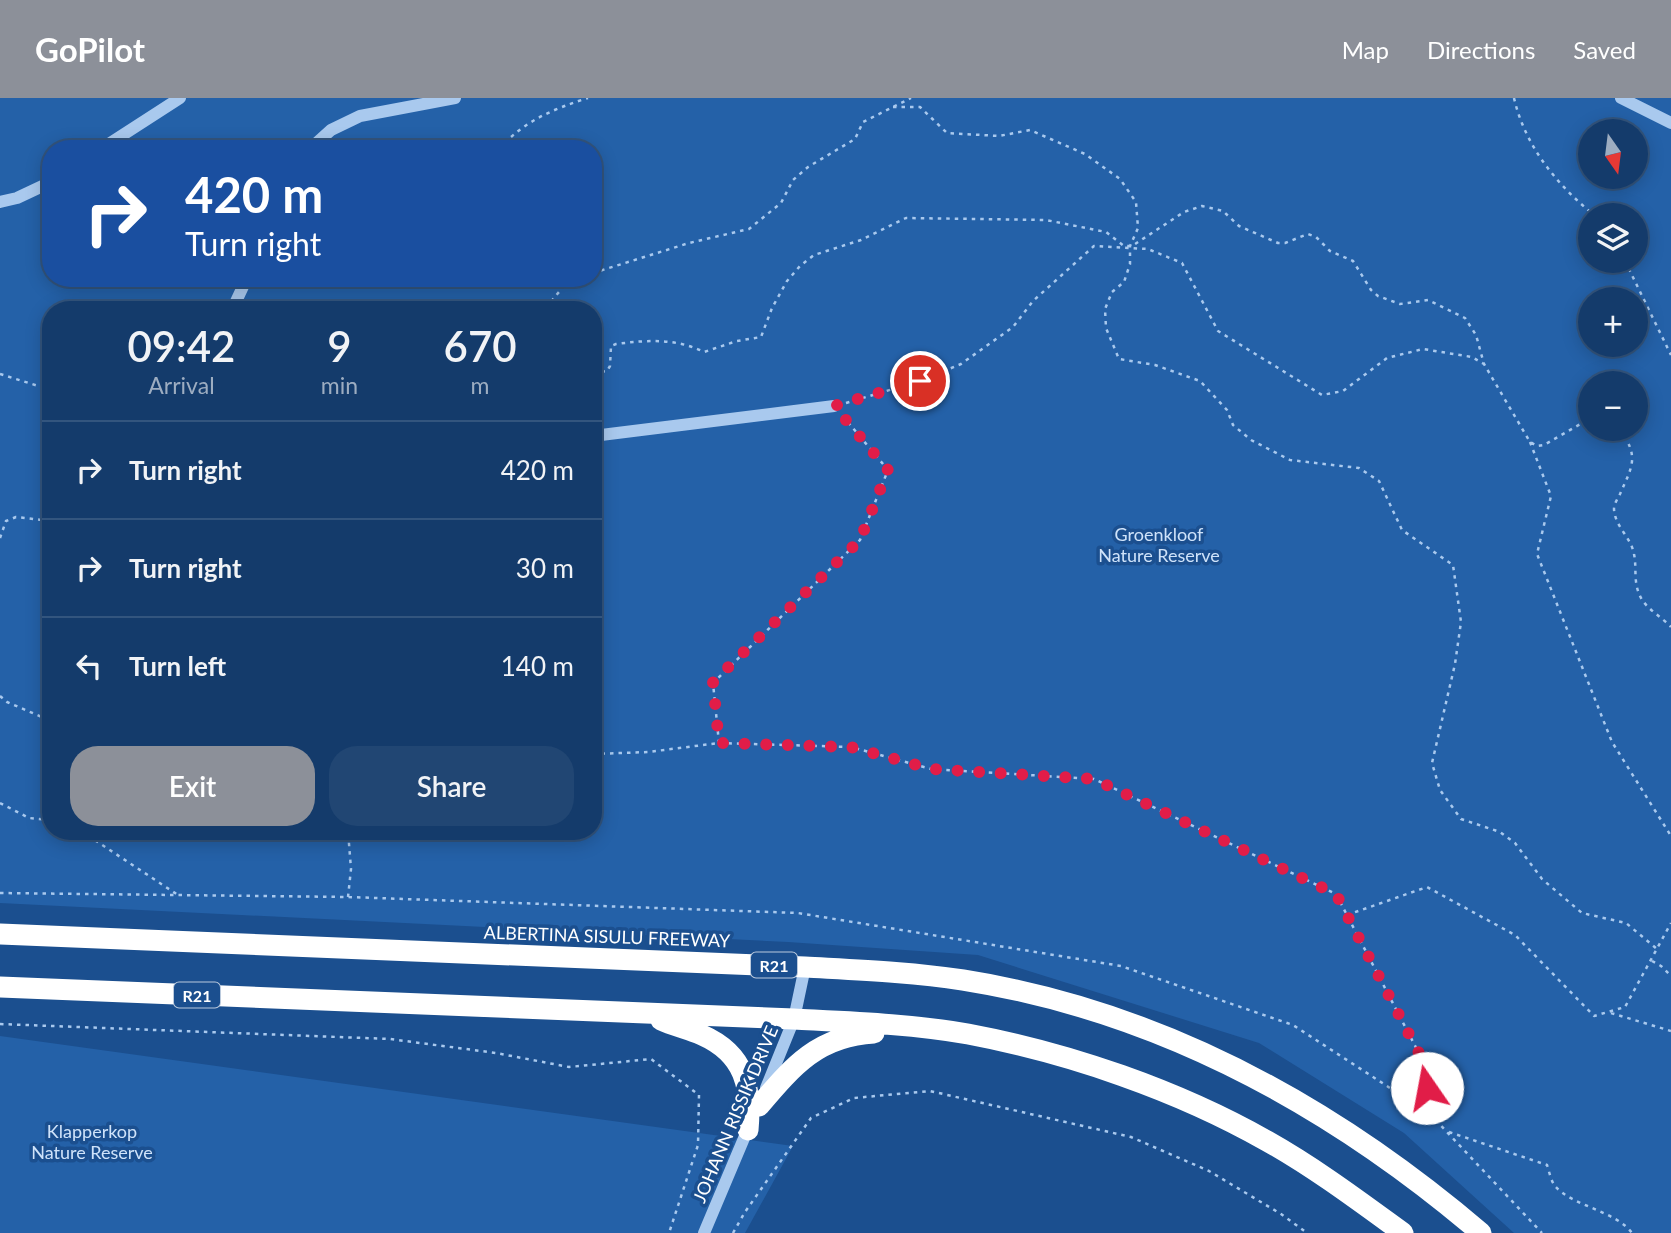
<!DOCTYPE html>
<html lang="en">
<head>
<meta charset="utf-8">
<style>
	:root { --surface:#143b6b; --page:#214673; --text:#f1f3f6; --muted:#9dadc1; --line:#33557e; --accent:#8c9099 }
	body { margin:0; font-family:Lato,sans-serif; background:var(--page); color:var(--text); height:100vh; display:flex; flex-direction:column; font-size:26px; white-space:nowrap }
	* { box-sizing:border-box; margin:0 }
	p { font-size:23px; color:var(--muted) }
	.icon { flex:none; width:38px; height:38px; fill:none; stroke:currentColor; stroke-width:2; stroke-linecap:round; stroke-linejoin:round }
	.map { position:relative; flex:1; overflow:hidden }
	.drawer { position:absolute; left:42px; top:203px; width:560px; height:539px; display:flex; flex-direction:column; background:var(--surface); border-radius:28px; box-shadow:0 4px 18px #0003,0 0 0 2px var(--line) }
	.drawer>* { flex:none }
	.banner { position:absolute; left:42px; top:42px; width:560px; height:147px; border-radius:28px; box-shadow:0 4px 18px #0003,0 0 0 2px var(--line); background:#1a4fa0; color:#fff; overflow:hidden }
	.needle { width:46px; rotate:166deg }
	.tools { position:absolute; left:1578px; top:21px; display:grid; gap:14px }
	.tools a { display:grid; place-items:center; width:70px; height:70px; border-radius:50%; background:var(--surface); box-shadow:0 4px 18px #0003,0 0 0 2px var(--line); font-size:35px }
	.pin { position:absolute; display:grid; place-items:center; width:60px; height:60px; color:#fff; margin:-30px; border:4px solid #fff; border-radius:50%; box-shadow:0 2px 7px #0007 }
	.me { position:absolute; width:77px; margin:-38px; rotate:348deg; stroke-linejoin:round; filter:drop-shadow(0 0 5px #0008) }
	.turn { display:flex; align-items:center; gap:24px; height:147px; padding:0 28px; font-size:32px }
	.turn .icon { width:91px; height:91px; stroke-width:2.5 }
	.turn b { display:block; font-size:49px; line-height:60px }
	.eta { display:flex; justify-content:space-evenly; align-items:center; height:119px; text-align:center }
	.eta b { font-size:42px; font-weight:600; line-height:49px }
	.primary-button { display:flex; gap:14px; margin-top:auto; padding:14px 28px }
	.primary-button a { flex:1; height:80px; border-radius:28px; background:var(--accent); color:#fff; font-size:28px; font-weight:600; line-height:80px; text-align:center }
	.primary-button a+a { background:var(--page); color:var(--text) }
	ul { padding:0; list-style:none }
	li { display:flex; align-items:center; gap:21px; height:98px; padding:0 28px; border-top:2px solid var(--line) }
	li div { flex:1 }
	li b { display:block; font-size:26px }
	li em { font-style:normal }
	header { display:flex; align-items:center; gap:42px; box-sizing:border-box; height:98px; padding:0 35px; background:var(--accent); color:#fff }
	header strong { font-size:33px }
	nav { display:flex; gap:38px; margin-inline-start:auto; font-size:24px }
	.map>svg:first-child { display:block }
</style>
</head>
<body>
<header>
<strong>GoPilot</strong>
<nav><a>Map</a><a>Directions</a><a>Saved</a></nav>
</header>
<div class="map">
<svg width="1671" height="1135" viewBox="0 0 1671 1135">
	<rect width="100%" height="100%" fill="#1b4f8f"/>
	<path fill="#2461a8" fill-rule="evenodd" d="M0 0H1671V1135H1514L1404 1035 1259 945 978 857 788 844 0 805ZM1591 33H1636V79H1591ZM51 51H593V180H51ZM1591 117H1636V163H1591ZM1591 201H1636V247H1591ZM51 212H593V733H51ZM1591 285H1636V331H1591Z
		M0 938 793 1048 745 1135H0Z"/>
	<g fill="none" stroke-linecap="round" stroke-linejoin="round">
		<path stroke="#a9c9ee" stroke-width="2.5" stroke-dasharray="3.5 5" stroke-linecap="butt" d="M1514 0C1525 48 1557 87 1594 117
			M893 9H920L947 35 999 38 1030 32 1085 56 1120 81 1136 104 1138 130 1130 148V166L1124 184 1112 194 1105 211 1106 230 1119 261 1155 267 1200 283 1227 312 1233 327 1251 342 1290 362 1359 370 1379 383 1402 432 1453 467 1461 524 1455 566 1432 665 1440 692 1461 721 1500 734 1515 745 1542 781 1582 815 1626 825 1657 851
			M499 51C524 23 553 11 588 0
			M1625 163 1671 257
			M593 175 689 145 749 131 781 105 793 82 808 69 855 41 863 24 911 0
			M550 212 553 201 570 181 574 180
			M593 275 607 273 610 268 611 248 616 246C647 242 676 240 704 254L737 243 761 239 772 210 787 183 800 168 814 157 861 142 906 120 1046 122 1106 134 1124 148H1132L1184 114 1202 108 1223 113 1239 128 1278 145H1285L1308 136 1316 139 1330 153 1353 163 1371 192 1378 198 1400 206 1428 202 1465 220 1476 237 1484 266 1530 344 1537 348 1544 347 1591 320
			M0 276 51 292
			M846 305 920 283 961 266 1013 229 1033 203 1094 148 1148 151 1182 165 1218 233 1322 297 1343 293 1387 260 1423 251 1472 259 1484 266
			M1620 331C1639 359 1633 367 1620 396 1618 400 1614 406 1614 411 1615 429 1631 439 1634 456 1637 470 1633 483 1640 498 1646 511 1662 519 1671 529
			M1530 344 1551 398 1537 456 1612 644 1671 738
			M0 440 6 423 16 419 51 423
			M0 598 7 604 51 623
			M719 645 713 585 860 442 888 372 842 317
			M593 656 648 654 719 645 851 649 931 671 1094 681 1336 796 1423 963 1430 1016
			M0 705 29 720 51 722
			M81 733 178 797
			M0 795 348 799 798 815 1121 868 1293 927 1430 1016 1542 1135
			M348 799 351 771 348 733
			M1347 817 1427 789 1515 837 1594 918 1625 909 1671 825
			M1652 863 1661 868 1671 878
			M1611 915 1671 933
			M0 926 390 941 496 955 569 969 651 961 699 997 698 1047 669 1135
			M1449 1034 1547 1067C1549 1073 1551 1083 1555 1088 1572 1108 1616 1113 1632 1135
			M733 1135 745 1114 811 1020 854 1000 930 993 1131 1039 1209 1073 1281 1116 1307 1135"/>
		<path stroke="#a9c9ee" stroke-width="12" d="M1621 0 1671 25
			M101 51 180 0
			M310 51 331 32 360 18 455 0
			M0 104 17 100 51 84
			M232 212 247 180
			M593 338 834 308
			M766 990 794 921 805 869
			M704 1135 750 1026"/>
		<path stroke="#fff" stroke-width="21" d="M0 836 805 869C858 872 911 874 963 882 1159 913 1332 1008 1481 1135
			M0 889 794 921C852 924 911 926 968 936 1069 955 1177 992 1267 1043 1315 1070 1359 1103 1403 1135
			M661 922C674 928 689 931 702 937 745 956 752 989 748 1032
			M759 1008C793 968 818 938 874 935"/>
	</g>
	<g fill="none" stroke-linecap="round" stroke-linejoin="round">
		<path stroke="#e11d48" stroke-width="12" stroke-dasharray="0 21.6" d="M920 283 834 308 888 372 860 442 713 584 719 645 851 649 931 671 1094 681 1336 796 1423 963 1427 990"/>
	</g>
	<g text-anchor="middle" dominant-baseline="central" stroke-width="7" stroke-linejoin="round" paint-order="stroke">
		<g fill="#1b4f8f" stroke="#bbcadd" stroke-width="2">
			<rect x="751" y="854.5" width="46" height="25" rx="5"/>
			<rect x="174" y="884.5" width="46" height="25" rx="5"/>
		</g>
		<g font-size="16" font-weight="bold" fill="#fff">
			<text x="774" y="867">R21</text>
			<text x="197" y="897">R21</text>
		</g>
		<g font-size="18" fill="#cfe3fa" stroke="#1b4f8f">
			<text x="1159" y="436">Groenkloof<tspan x="1159" dy="21">Nature Reserve</tspan></text>
			<text x="92" y="1033">Klapperkop<tspan x="92" dy="21">Nature Reserve</tspan></text>
		</g>
		<g font-size="18" fill="#fff" stroke="#1b4f8f">
			<text transform="translate(607 838) rotate(2)">ALBERTINA SISULU FREEWAY</text>
			<text transform="translate(735 1016) rotate(-67)">JOHANN RISSIK DRIVE</text>
		</g>
	</g>
</svg>
<div class="tools">
<a><svg class="needle" viewBox="-14 -14 28 28"><path d="M0-13l5 13h-10z" fill="#e53935"/><path d="M0 13l5-13h-10z" fill="#9dadc1"/></svg></a>
<a><svg class="icon" aria-label="layers" viewBox="0 0 24 24"><path d="M12 4l9 5-9 5-9-5zM3 14l9 5 9-5"/></svg></a>
<a>+</a>
<a>−</a>
</div>
<div class="pin" style="left:920px;top:283px;background:#d93025"><svg class="icon" aria-label="arrive" viewBox="0 0 24 24"><path d="M6 21V4h12l-3 4 3 4H6"/></svg></div>
<svg class="me" style="left:1427px;top:990px" viewBox="-20 -20 40 40"><circle r="19" fill="#fff"/><path d="M0-13L10 11 0 6-10 11z" fill="#e11d48"/></svg>
<div class="banner">
<div class="turn"><svg class="icon" aria-label="right" viewBox="0 0 24 24"><path d="M7 20v-9h11M14 6l5 5-5 5"/></svg><div><b>420 m</b>Turn right</div></div>
</div>
<section class="drawer">
<div class="eta">
<div><b>09:42</b><p>Arrival</p></div>
<div><b>9</b><p>min</p></div>
<div><b>670</b><p>m</p></div>
</div>
<ul>
<li><svg class="icon" aria-label="right" viewBox="0 0 24 24"><path d="M7 20v-9h11M14 6l5 5-5 5"/></svg><div><b>Turn right</b></div><em>420 m</em></li>
<li><svg class="icon" aria-label="right" viewBox="0 0 24 24"><path d="M7 20v-9h11M14 6l5 5-5 5"/></svg><div><b>Turn right</b></div><em>30 m</em></li>
<li><svg class="icon" aria-label="left" viewBox="0 0 24 24"><path d="M17 20v-9H6M10 6l-5 5 5 5"/></svg><div><b>Turn left</b></div><em>140 m</em></li>
</ul>
<div class="primary-button"><a>Exit</a><a>Share</a></div>
</section>
</div>
</body>
</html>
